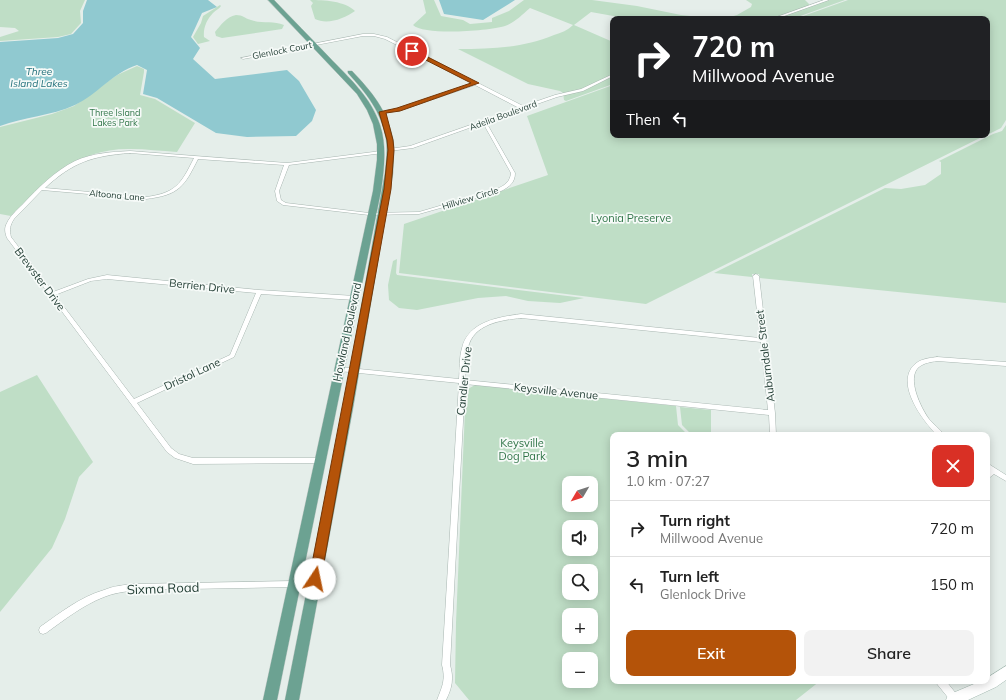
<!DOCTYPE html>
<html lang="en">
<head>
<meta charset="utf-8">
<style>
	:root { --surface:#fff; --page:#f2f2f2; --text:#222; --muted:#767676; --line:#e0e0e0; --accent:#b45309 }
	body { margin:0; font-family:Mulish,sans-serif; background:var(--page); color:var(--text); height:100vh; display:flex; flex-direction:column; font-size:15px; white-space:nowrap }
	* { box-sizing:border-box; margin:0 }
	p { font-size:13px; color:var(--muted) }
	.icon { flex:none; width:22px; height:22px; fill:none; stroke:currentColor; stroke-width:2; stroke-linecap:round; stroke-linejoin:round }
	.map { position:relative; flex:1; overflow:hidden }
	.details { position:absolute; left:610px; top:432px; width:380px; height:252px; display:flex; flex-direction:column; background:var(--surface); border-radius:8px; box-shadow:0 2px 10px #0003 }
	.details>* { flex:none }
	.banner { position:absolute; left:610px; top:16px; width:380px; height:122px; border-radius:8px; box-shadow:0 2px 10px #0003; background:#202124; color:#fff; overflow:hidden }
	.needle { width:26px; rotate:231deg }
	.tools { position:absolute; left:562px; top:476px; display:grid; gap:8px }
	.tools a { display:grid; place-items:center; width:36px; height:36px; border-radius:8px; background:var(--surface); box-shadow:0 2px 10px #0003; font-size:20px }
	.pin { position:absolute; display:grid; place-items:center; width:34px; height:34px; color:#fff; margin:-17px; border:2px solid #fff; border-radius:50%; box-shadow:0 1px 4px #0007 }
	.me { position:absolute; width:44px; margin:-22px; rotate:11deg; stroke-linejoin:round; filter:drop-shadow(0 0 3px #0008) }
	.turn { display:flex; align-items:center; gap:14px; height:84px; padding:0 16px; font-size:18px }
	.turn .icon { width:52px; height:52px; stroke-width:2.5 }
	.turn b { display:block; font-size:28px; line-height:34px }
	.then { display:flex; align-items:center; height:38px; padding:0 16px; background:#0003; gap:8px; font-size:15px }
	.round { display:grid; place-items:center; flex:none; width:42px; height:42px; border-radius:8px; background:var(--page) }
	.head { display:flex; align-items:center; justify-content:space-between; height:68px; padding:0 16px }
	h1 { font-size:24px; font-weight:600; line-height:30px }
	.action { display:flex; gap:8px; margin-top:auto; padding:8px 16px }
	.action a { flex:1; height:46px; border-radius:8px; background:var(--accent); color:#fff; font-size:16px; font-weight:600; line-height:46px; text-align:center }
	.action a+a { background:var(--page); color:var(--text) }
	ul { padding:0; list-style:none }
	li { display:flex; align-items:center; gap:12px; height:56px; padding:0 16px; border-top:1px solid var(--line) }
	li div { flex:1 }
	li b { display:block; font-size:15px }
	li em { font-style:normal }
	.map>svg:first-child { display:block }
</style>
</head>
<body>
<div class="map">
<svg width="1006" height="700" viewBox="0 0 1006 700">
	<rect width="100%" height="100%" fill="#e5eeea"/>
	<path fill="#bfdec6" fill-rule="evenodd" d="M0 0H85L80 11 81 23 71 34 58 37 0 41V37L19 31 15 28 0 27Z
		M310 0C324 0 345 1 355 11 344 19 327 25 315 19L311 6 313 3Z
		M423 0H434L441 16 463 20 470 24 492 22V18L509 11 524 0H592L637 6 681 15 719 19H630L591 12 574 25 613 42V84L566 101 564 100 563 93 560 91 528 84 458 49C491 49 523 48 554 35 561 33 568 30 573 25L530 8C522 15 514 23 505 26 489 31 424 36 413 25L426 13Z
		M746 0H805L809 4V5L830 0H845L792 19H723L737 15 751 7 752 4Z
		M848 0H1006V120L1001 128 987 135V19H795Z
		M220 5 221 6C219 9 216 10 213 13 207 19 203 28 204 37L210 41 198 44 193 37 201 23 203 16Z
		M236 15C243 15 244 18 251 20 262 24 273 20 284 25L282 29 222 38 216 36 215 32C221 25 226 17 236 15Z
		M137 66 144 69V72L140 95 155 99 195 123 177 152C161 151 146 149 131 149 76 148 47 180 11 216L0 214V127L52 114 74 106 117 75Z
		M613 85V135H986L646 304 399 273 404 224 548 175 527 116Z
		M1006 125V303L760 278 759 274H752V277L714 273 885 188 901 189 925 185 941 174V162L939 161 993 134 1002 131Z
		M397 259 396 273 397 275 584 298 560 303 528 301 506 296 478 298 417 310 399 308 389 300 388 285 393 261Z
		M37 375 93 462 79 477 65 519 52 548 0 612V392Z
		M475 385 676 406 678 425 688 435H613V681H820L796 700H469L455 683 456 623 465 410 466 390ZM569 483H591V505H569ZM569 527H591V549H569ZM569 571H591V593H569ZM569 615H591V637H569ZM569 659H591V681H569Z
		M680 407 711 410V435H692L682 425Z"/>
	<path fill="#90c9d0" d="M87 0H208L217 7 202 13 191 37 200 48 193 59 215 79 287 70 299 81 316 110 312 121 296 136 247 137 216 133 157 98 143 94 147 70 137 65C111 74 98 94 75 105 51 116 24 117 0 126V42L58 38 73 34 83 23V11Z
		M439 0H515L483 20 444 14Z"/>
	<g fill="none" stroke-linecap="round" stroke-linejoin="round">
		<defs>
			<path id="minor" d="M824 0H829L776 19H771Z
				M363 34H374L387 37 475 82H477L478 83 523 106 555 95 581 89 613 74V76L583 91 557 97 486 122 515 173C515 183 509 187 501 191L419 214 369 215 283 205 277 201 275 191 284 165 198 159C184 187 179 195 146 199L42 190 14 219C10 225 9 230 11 237L53 292 88 279 107 275 259 290 355 296 358 298 355 300 261 294 234 357 137 403 171 448 179 454 193 458H321L323 459 324 461 323 463 193 464 175 458 167 452 7 238C5 233 4 228 7 223 10 216 17 210 23 204 38 188 55 171 75 161 93 153 111 152 130 151L287 163 381 151 383 152V153L289 165 279 191 281 200 286 203 369 213 419 212 497 189C505 185 510 182 511 173L483 123 413 148 389 151V149L410 146 519 108 475 85 399 111 381 113V111L397 109 472 83 385 39 374 36H363L243 59 241 58ZM130 153 194 158C181 184 176 193 146 197L45 188C73 162 92 156 130 153ZM107 279 256 293 230 355 134 399 55 295 91 281Z
				M756 274 759 276 775 413 776 435H770L769 415 465 384 450 665C454 678 452 688 446 700H437C442 687 446 680 442 665L459 383 339 371 337 370 336 369 337 368 339 367 459 379C460 369 459 358 462 348 468 322 498 317 521 314L760 338 753 276ZM521 318 761 342 768 410 465 380C466 369 466 358 468 348 473 324 501 320 521 318Z
				M937 357 1006 362V366L937 361C931 362 924 363 919 367 906 378 921 408 929 419 934 425 940 429 944 435H937C923 421 895 384 914 365 920 359 929 358 937 357Z
				M987 463 1006 475V481L994 474 989 478 987 479V472L988 470 987 469Z
				M295 581 298 582 299 584 298 586 295 587 134 590C124 592 113 593 104 597 83 605 64 620 46 633L43 634 40 633 39 630 40 627C60 613 80 597 104 590 113 586 124 585 134 584Z
				M936 681H946L958 696 959 700H950L937 684Z"/>
			<path id="secondary" d="M1006 666V680L996 687 968 700H946L948 695 981 681H987V678Z"/>
			<path id="primary" d="M268 0H274C292 19 311 38 329 57 349 78 371 97 380 125 387 146 384 170 381 191L277 700H263L373 191 377 160V144L373 124 367 110 357 94Z
				M348 71H352C372 92 387 110 393 139 395 149 393 162 393 173L353 408 299 700H285L343 408 385 173C386 162 388 149 386 139 381 111 367 94 348 73Z"/>
		</defs>
		<use href="#minor" stroke="#a8b6b1" stroke-width="1"/>
		<use href="#secondary" stroke="#a4b9b1" stroke-width="1"/>
		<use href="#primary" stroke="#c2cac7" stroke-width="1"/>
		<use href="#minor" fill="#fff" fill-rule="evenodd"/>
		<use href="#secondary" fill="#fff" fill-rule="evenodd"/>
		<use href="#primary" fill="#6ca292" fill-rule="evenodd"/>
	</g>
	<path fill="#b45309" stroke="#753606" d="M410 50H414L479 83 400 111 386 113 393 140 394 150 391 189 321 579 319 582 315 584 311 582 309 579 384 189 388 150 387 140 379 112 397 108 471 83 410 52Z"/>
	<g text-anchor="middle" dominant-baseline="central" stroke-width="3.5" stroke-linejoin="round" paint-order="stroke">
		<g font-size="9" fill="#254037" stroke="#f6faf8">
			<text transform="translate(282 50) rotate(-11)">Glenlock Court</text>
			<text transform="translate(503 115) rotate(-20)">Adelia Boulevard</text>
			<text transform="translate(117 195) rotate(5)">Altoona Lane</text>
			<text transform="translate(470 198) rotate(-17)">Hillview Circle</text>
		</g>
		<g font-size="9" fill="#307548" stroke="#f6faf8">
			<text x="115" y="112">Three Island<tspan x="115" dy="10">Lakes Park</tspan></text>
		</g>
		<g font-size="10" font-style="italic" fill="#206f7a" stroke="#f6faf8">
			<text x="39" y="71">Three<tspan x="39" dy="12">Island Lakes</tspan></text>
		</g>
		<g font-size="11" fill="#307548" stroke="#f6faf8">
			<text x="631" y="218">Lyonia Preserve</text>
			<text x="522" y="443">Keysville<tspan x="522" dy="13">Dog Park</tspan></text>
		</g>
		<g font-size="11" fill="#254037" stroke="#f6faf8">
			<text transform="translate(40 279) rotate(53)">Brewster Drive</text>
			<text transform="translate(202 286) rotate(6)">Berrien Drive</text>
			<text transform="translate(347 332) rotate(-78)">Howland Boulevard</text>
			<text transform="translate(765 356) rotate(-97)">Auburndale Street</text>
			<text transform="translate(192 374) rotate(-25)">Dristol Lane</text>
			<text transform="translate(464 381) rotate(-84)">Candler Drive</text>
			<text transform="translate(556 391) rotate(6)">Keysville Avenue</text>
		</g>
		<g font-size="13" fill="#254037" stroke="#f6faf8">
			<text transform="translate(163 588) rotate(-2)">Sixma Road</text>
		</g>
	</g>
</svg>
<div class="tools">
<a><svg class="needle" viewBox="-14 -14 28 28"><path d="M0-13l5 13h-10z" fill="#e53935"/><path d="M0 13l5-13h-10z" fill="#767676"/></svg></a>
<a><svg class="icon" aria-label="sound" viewBox="0 0 24 24"><path d="M4 9h4l5-4v14l-5-4H4zM17 9q2 3 0 6"/></svg></a>
<a><svg class="icon" aria-label="search" viewBox="0 0 24 24"><circle cx="10" cy="10" r="6"/><path d="M15 15l6 6"/></svg></a>
<a>+</a>
<a>−</a>
</div>
<div class="pin" style="left:412px;top:51px;background:#d93025"><svg class="icon" aria-label="arrive" viewBox="0 0 24 24"><path d="M6 21V4h12l-3 4 3 4H6"/></svg></div>
<svg class="me" style="left:315px;top:579px" viewBox="-20 -20 40 40"><circle r="19" fill="#fff"/><path d="M0-13L10 11 0 6-10 11z" fill="#b45309"/></svg>
<div class="banner">
<div class="turn"><svg class="icon" aria-label="right" viewBox="0 0 24 24"><path d="M7 20v-9h11M14 6l5 5-5 5"/></svg><div><b>720 m</b>Millwood Avenue</div></div>
<div class="then">Then<svg class="icon" aria-label="left" viewBox="0 0 24 24"><path d="M17 20v-9H6M10 6l-5 5 5 5"/></svg></div>
</div>
<section class="details">
<div class="head"><div><h1>3 min</h1><p>1.0 km · 07:27</p></div><a class="round" style="background:#d93025;color:#fff"><svg class="icon" aria-label="close" viewBox="0 0 24 24"><path d="M6 6l12 12M18 6L6 18"/></svg></a></div>
<ul>
<li><svg class="icon" aria-label="right" viewBox="0 0 24 24"><path d="M7 20v-9h11M14 6l5 5-5 5"/></svg><div><b>Turn right</b><p>Millwood Avenue</p></div><em>720 m</em></li>
<li><svg class="icon" aria-label="left" viewBox="0 0 24 24"><path d="M17 20v-9H6M10 6l-5 5 5 5"/></svg><div><b>Turn left</b><p>Glenlock Drive</p></div><em>150 m</em></li>
</ul>
<div class="action"><a>Exit</a><a>Share</a></div>
</section>
</div>
</body>
</html>
